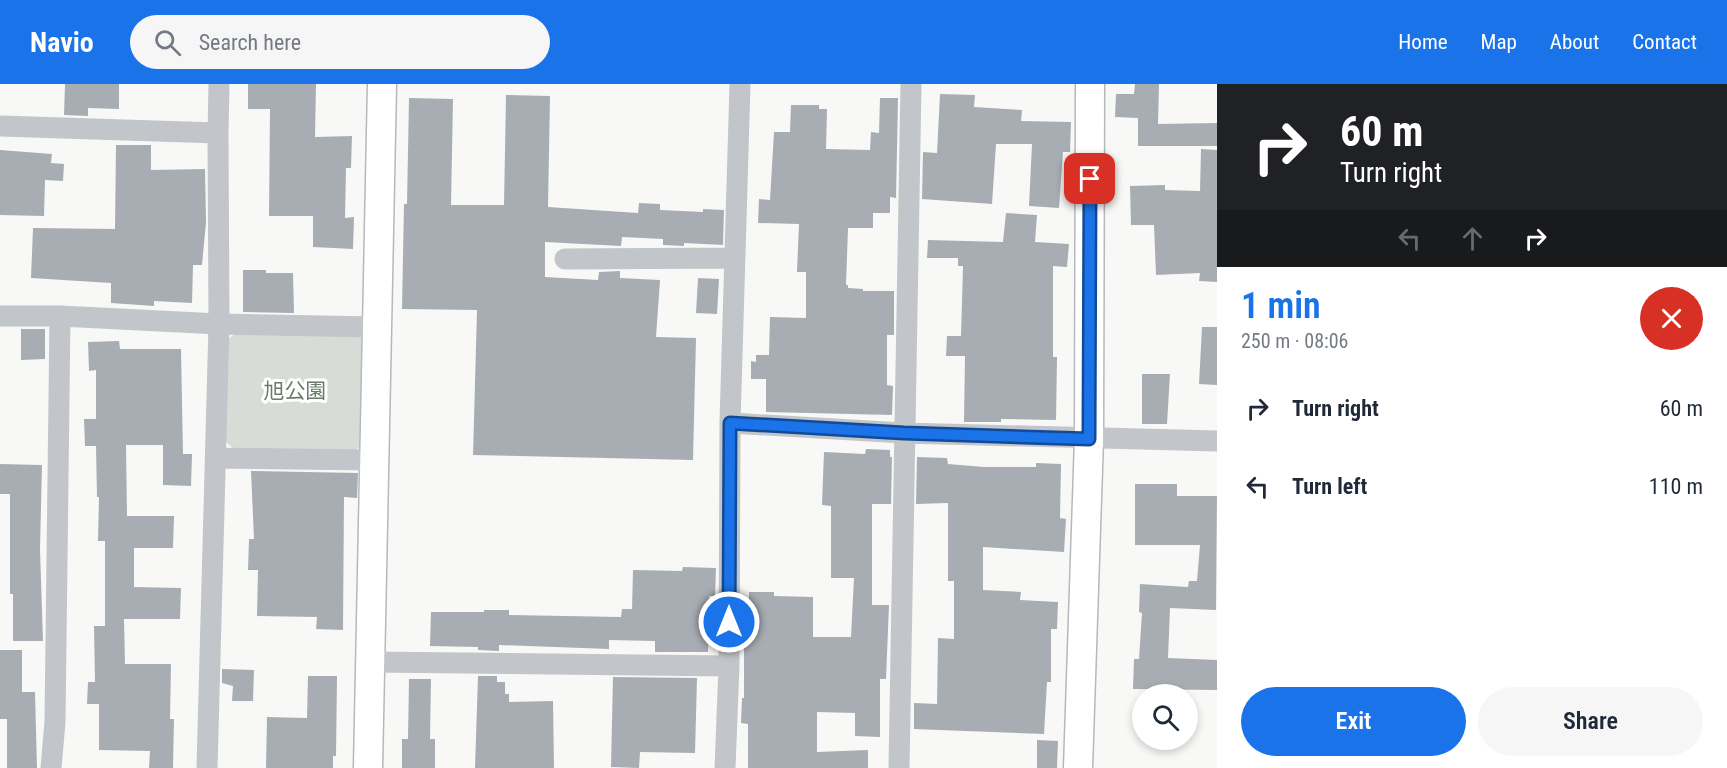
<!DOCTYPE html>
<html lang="en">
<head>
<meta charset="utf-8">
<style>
	:root { --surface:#fff; --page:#f6f6f7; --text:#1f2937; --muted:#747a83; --accent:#1a73e8 }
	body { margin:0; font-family:"Roboto Condensed","Noto Sans JP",sans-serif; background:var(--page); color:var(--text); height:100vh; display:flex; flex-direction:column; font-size:22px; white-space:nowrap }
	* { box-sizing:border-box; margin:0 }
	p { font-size:20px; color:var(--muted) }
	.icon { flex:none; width:33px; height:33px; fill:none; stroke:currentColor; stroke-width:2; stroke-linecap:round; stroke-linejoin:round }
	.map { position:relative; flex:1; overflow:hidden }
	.panel { display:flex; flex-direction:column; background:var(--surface); width:510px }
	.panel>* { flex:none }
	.banner { background:#202124; color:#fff; overflow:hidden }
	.tools { position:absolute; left:1132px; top:600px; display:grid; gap:12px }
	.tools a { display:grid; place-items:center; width:66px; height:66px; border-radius:50%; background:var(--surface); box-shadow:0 3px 9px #0003; font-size:30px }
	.pin { position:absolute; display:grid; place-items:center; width:51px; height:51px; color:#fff; margin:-26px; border-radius:12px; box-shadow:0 3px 9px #0006 }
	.me { position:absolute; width:66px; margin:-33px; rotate:0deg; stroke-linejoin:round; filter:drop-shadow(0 0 4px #0008) }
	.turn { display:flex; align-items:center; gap:21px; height:126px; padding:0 24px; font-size:27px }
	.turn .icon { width:78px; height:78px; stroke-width:2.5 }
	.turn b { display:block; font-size:42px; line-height:51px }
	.lanes { display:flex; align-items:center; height:57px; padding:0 24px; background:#0003; justify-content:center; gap:30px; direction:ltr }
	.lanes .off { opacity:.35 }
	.round { display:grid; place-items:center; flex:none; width:63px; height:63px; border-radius:32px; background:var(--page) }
	.overview { display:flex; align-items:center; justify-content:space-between; height:102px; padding:0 24px }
	h1 { font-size:36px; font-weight:600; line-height:45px; color:var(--accent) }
	.primary-button { display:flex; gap:12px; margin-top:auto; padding:12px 24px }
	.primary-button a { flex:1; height:69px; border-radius:36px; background:var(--accent); color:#fff; font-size:24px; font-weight:600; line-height:69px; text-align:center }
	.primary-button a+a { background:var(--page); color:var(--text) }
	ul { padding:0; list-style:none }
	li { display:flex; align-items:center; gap:18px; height:78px; padding:0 24px }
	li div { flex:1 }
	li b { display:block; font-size:22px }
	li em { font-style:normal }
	header { display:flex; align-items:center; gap:36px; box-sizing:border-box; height:84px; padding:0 30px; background:var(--accent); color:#fff }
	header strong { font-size:28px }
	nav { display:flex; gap:33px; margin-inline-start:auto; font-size:21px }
	.search { width:420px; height:54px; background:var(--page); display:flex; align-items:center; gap:15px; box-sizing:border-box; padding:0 21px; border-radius:33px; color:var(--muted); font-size:22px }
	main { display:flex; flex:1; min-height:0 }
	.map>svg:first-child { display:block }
</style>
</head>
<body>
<header>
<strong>Navio</strong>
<div class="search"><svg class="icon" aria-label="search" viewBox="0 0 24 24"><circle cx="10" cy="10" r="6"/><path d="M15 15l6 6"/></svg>Search here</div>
<nav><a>Home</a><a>Map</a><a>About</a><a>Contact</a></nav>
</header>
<main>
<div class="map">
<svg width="1217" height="684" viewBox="0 0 1217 684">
	<rect width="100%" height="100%" fill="#f8f8f6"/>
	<path fill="#d7ddd6" d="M237 248H357L365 256V357L356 366H235L226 358V257Z"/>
	<path fill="#a8adb4" d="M65 0H119V25L88 24V32L64 31Z
		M248 0H316L315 53 352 52 351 84H346L345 134 354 133 353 165 313 163V132H269L270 25H248Z
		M1135 0H1159L1158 40 1217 39V62H1138V34L1115 33 1116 10H1134Z
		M940 10 975 11 974 23 1022 26 1021 37 1071 38 1070 68H1063L1059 124 1029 122 1032 60H996L992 120 922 115 923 68 937 69Z
		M506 11 550 12 548 123 638 129 639 119 660 120V126L703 128V125L724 126 723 161 684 159V162L663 161V155L622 153 621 162 545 158V193L598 196 599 188 620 187V194L660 196 656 253 696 254 693 376 473 371 477 226 402 225 404 120H407L409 14 453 15 451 121H504Z
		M880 14H898L896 114 890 113V129H873V144H848L846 201H848V204L863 205V207H894V251H887V301L893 302 892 331 766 328V295H751V277L756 278V271H769L770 233 806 234V188H797L799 140 758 139 759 115 770 116 774 48H790L791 21H819V25H827L826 65 870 66 871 48 879 49Z
		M116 61H151V86L205 85 206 138 202 181H193L192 219 154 217V222L111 219V199L31 194 33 144 115 145Z
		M1201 65 1217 66V198L1199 197 1200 189 1156 191 1154 141H1131L1130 102 1165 101V106L1200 107Z
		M0 66 52 70 51 79 64 80 63 97 45 96 44 132 0 131Z
		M1006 129 1037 131 1035 158 1069 160 1067 183 1053 182V273H1057L1056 336 1001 335V338H964L965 272H946L947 252H961L963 182H958V174H927L928 156 1003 158Z
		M243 186H266V189H293L294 229 243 228Z
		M698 194 719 195 717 230 696 229Z
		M1202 243H1217V301L1199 300Z
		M21 245H45V275L21 276Z
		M119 257 120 265H181L183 370H192L191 402 163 401V361H126L127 432H174L173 464H134V503L181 504 180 535H124L125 580H171L170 635H174L173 684H149L150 667 99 666V620H87L88 598H95L94 542H105V457H98L99 413H97L96 362H85L84 335H96V286L89 287 88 258Z
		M1142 290H1170L1167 340H1142Z
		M866 365 890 366V373H892L891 420H872V521H889L886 595H880V653L855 652V629L817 628V668L868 666V684H748V640L741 639 742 614H744V553H749V508H774V512L813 513V553H851L854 494H831V422L822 421 824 368 865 370Z
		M917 373 947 374 948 380 984 383H1036V379L1061 380 1060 434 1066 435 1064 468 983 463V506L1021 508 1020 516 1058 518 1057 545H1051V598H1047L1044 650 914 645V619L937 620 938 554 954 555V497H948V419L916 420Z
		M0 380 42 381 40 465 43 557H13V510H10V410H0Z
		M251 387 358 389 357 414 344 413 343 546 316 545 317 533 257 532 258 486H248L249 455H254Z
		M1135 400H1177V412H1217L1216 526 1170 524 1168 574 1217 576V606L1133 605 1134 575H1139L1142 529 1139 528 1140 500 1188 503 1189 497H1197L1200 461H1135Z
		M683 483 716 484 715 512H709L708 568H655V557L609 556V565L499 561V567L478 566V563L430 562 431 528H484V526H509V531L621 533 622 525H632L633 486 682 487Z
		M0 566H22V608H35L37 684H7V635H0Z
		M222 585 254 586 253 617H232L233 602 222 599Z
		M308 592H337L336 672H333V684H266L267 633 307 634Z
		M478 592H497V598H505V610H509V618L553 617 554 684H475Z
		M613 593 697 594 695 669 640 668 639 684 611 683Z
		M409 595H431L430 655H435V684H402V655H408Z
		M1037 656 1058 657 1057 684H1037Z"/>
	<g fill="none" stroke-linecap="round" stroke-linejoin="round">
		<defs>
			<path id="secondary" d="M368 684 382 0
				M1078 684 1089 355 1090 0"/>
		</defs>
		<use href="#secondary" stroke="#b5b8bd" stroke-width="31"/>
		<path stroke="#c2c5c9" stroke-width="21" d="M0 42 218 49 219 240 207 684
			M218 49 219 0
			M565 175 735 174
			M0 232H60L219 240 376 243
			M730 339 904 349 1217 357
			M217 374 373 376
			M370 578 729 582
			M51 684 55 638 60 232
			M725 684 729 582 730 339 740 0
			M899 684 911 0"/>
		<use href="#secondary" stroke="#fff" stroke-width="28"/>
	</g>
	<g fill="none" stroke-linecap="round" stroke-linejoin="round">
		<defs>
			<path id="route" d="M729 538 730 339 904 349 1089 355 1090 95"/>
		</defs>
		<use href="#route" stroke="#114b97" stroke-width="15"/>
		<use href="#route" stroke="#1a73e8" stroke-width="10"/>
	</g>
	<g text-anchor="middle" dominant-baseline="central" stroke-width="6" stroke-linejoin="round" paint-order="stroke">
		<g font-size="21" fill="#6a7b69" stroke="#fff">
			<text x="295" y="307">旭公園</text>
		</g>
	</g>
</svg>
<div class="tools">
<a><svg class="icon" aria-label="search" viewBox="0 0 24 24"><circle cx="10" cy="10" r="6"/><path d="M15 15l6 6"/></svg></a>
</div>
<div class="pin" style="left:1090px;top:95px;background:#d93025"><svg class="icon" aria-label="arrive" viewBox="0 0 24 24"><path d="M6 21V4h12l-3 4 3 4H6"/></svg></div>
<svg class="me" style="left:729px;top:538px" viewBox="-20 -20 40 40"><circle r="17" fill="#1a73e8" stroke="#fff" stroke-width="3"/><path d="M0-11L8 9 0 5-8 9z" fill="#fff"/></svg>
</div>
<section class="panel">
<div class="banner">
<div class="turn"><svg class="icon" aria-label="right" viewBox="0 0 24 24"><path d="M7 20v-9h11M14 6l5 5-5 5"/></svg><div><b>60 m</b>Turn right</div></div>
<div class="lanes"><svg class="icon off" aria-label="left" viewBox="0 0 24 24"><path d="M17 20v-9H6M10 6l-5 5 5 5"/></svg><svg class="icon off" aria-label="ahead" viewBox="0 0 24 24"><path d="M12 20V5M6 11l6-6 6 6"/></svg><svg class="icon" aria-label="right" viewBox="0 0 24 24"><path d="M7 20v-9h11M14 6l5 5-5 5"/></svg></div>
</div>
<div class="overview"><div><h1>1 min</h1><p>250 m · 08:06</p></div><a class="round" style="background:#d93025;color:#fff"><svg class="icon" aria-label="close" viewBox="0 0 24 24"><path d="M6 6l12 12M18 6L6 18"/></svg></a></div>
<ul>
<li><svg class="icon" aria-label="right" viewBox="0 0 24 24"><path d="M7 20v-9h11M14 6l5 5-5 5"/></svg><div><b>Turn right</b></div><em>60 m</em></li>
<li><svg class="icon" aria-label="left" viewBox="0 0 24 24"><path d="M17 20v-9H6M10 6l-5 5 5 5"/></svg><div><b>Turn left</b></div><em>110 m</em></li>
</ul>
<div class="primary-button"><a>Exit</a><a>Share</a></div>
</section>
</main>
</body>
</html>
